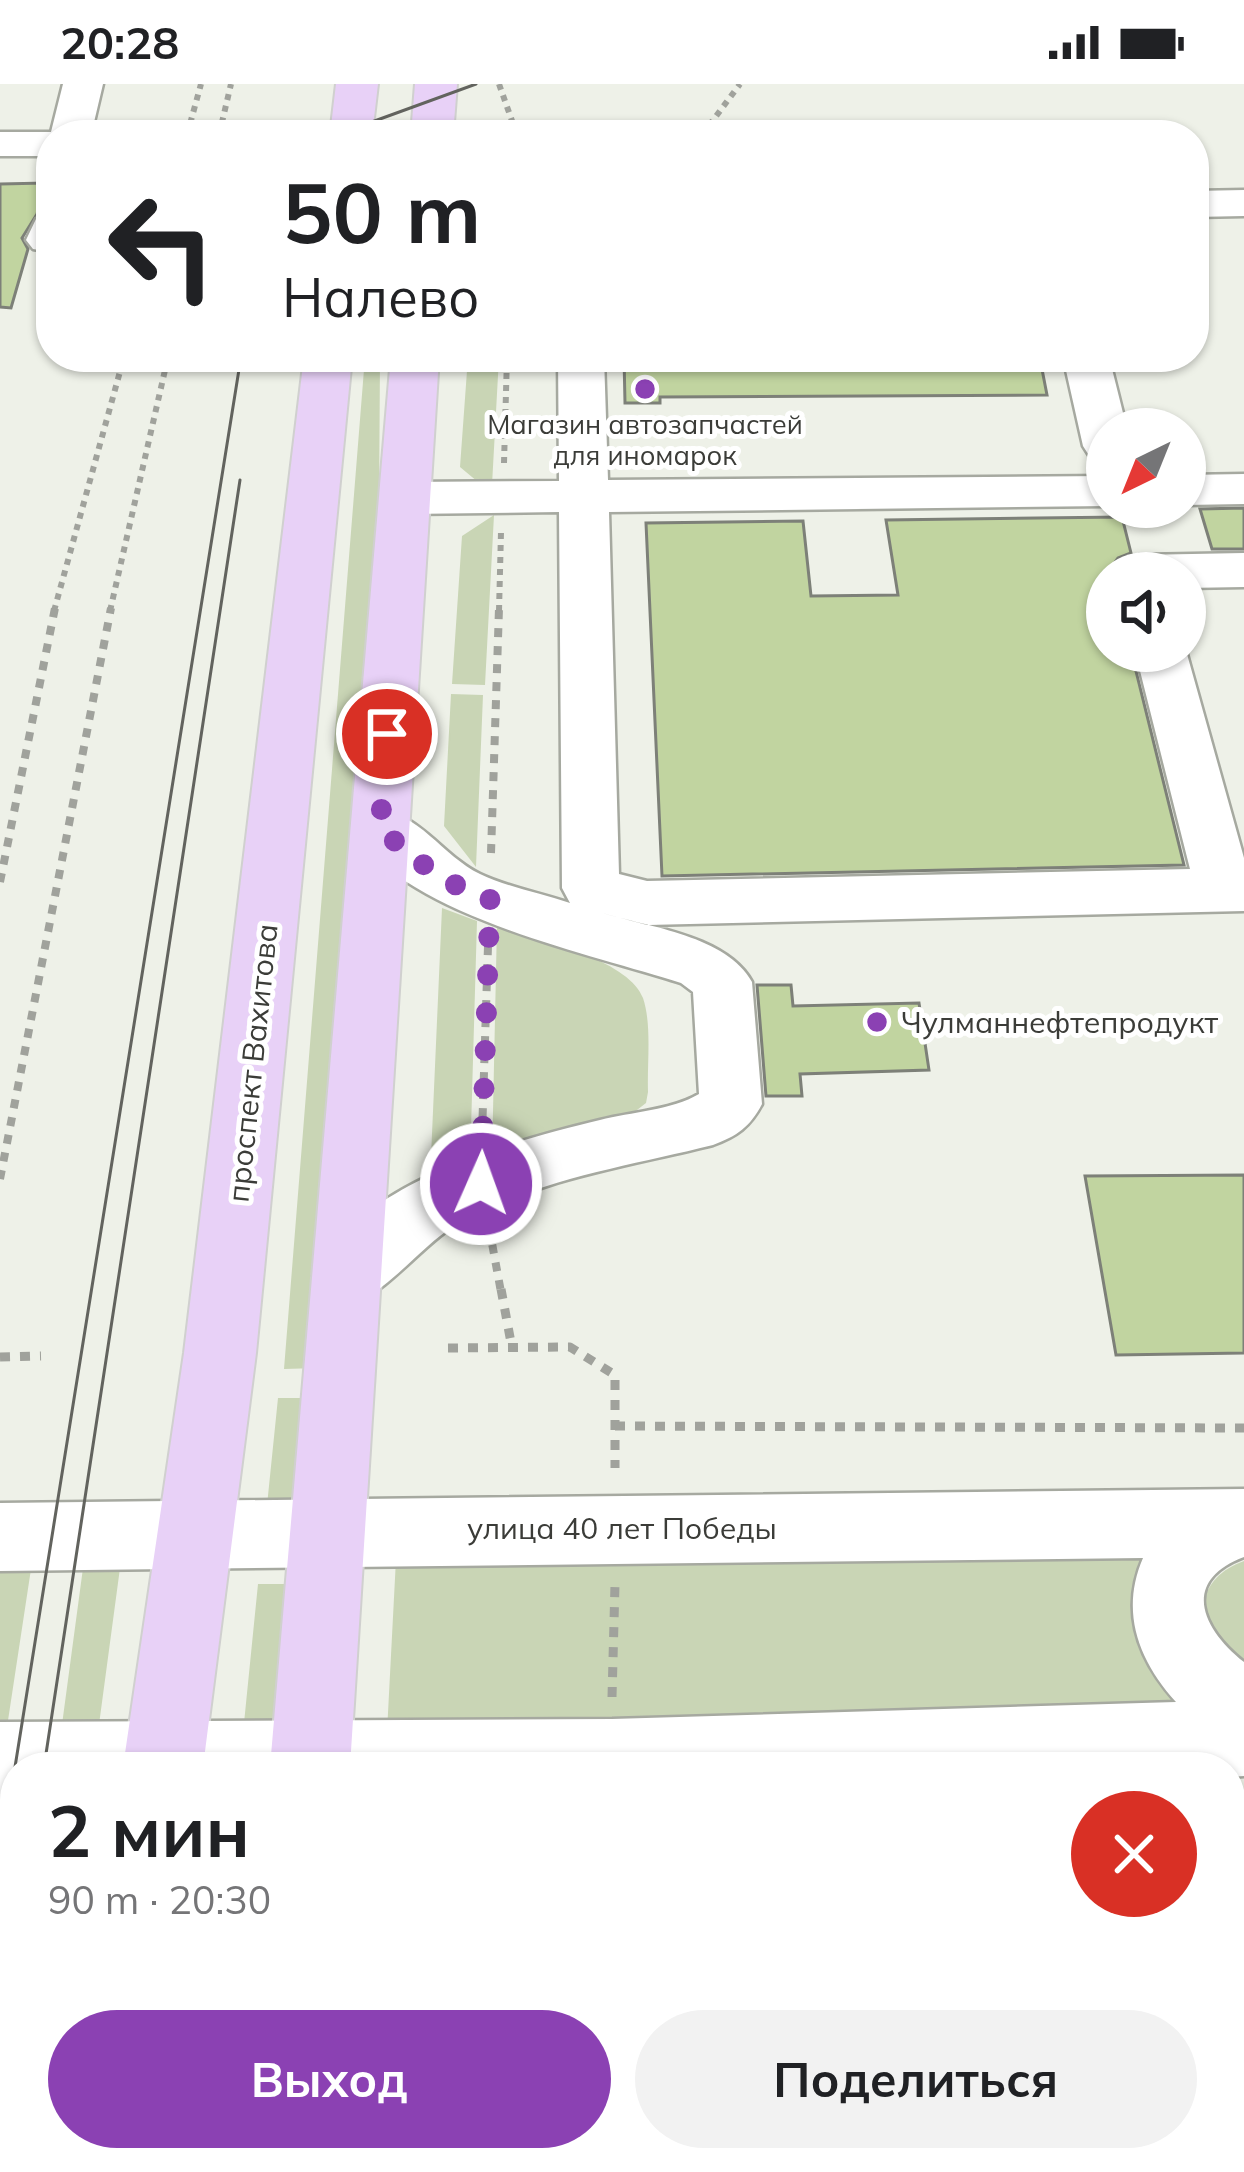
<!DOCTYPE html>
<html lang="ru">
<head>
<meta charset="utf-8">
<style>
	:root { --surface:#fff; --page:#f2f2f2; --text:#202124; --muted:#757577; --accent:#8b41b3 }
	body { margin:0; font-family:Mulish,sans-serif; background:var(--page); color:var(--text); height:100vh; display:flex; flex-direction:column; font-size:45px; white-space:nowrap }
	* { box-sizing:border-box; margin:0 }
	p { font-size:39px; color:var(--muted) }
	.icon { flex:none; width:66px; height:66px; fill:none; stroke:currentColor; stroke-width:2; stroke-linecap:round; stroke-linejoin:round }
	.map { position:relative; flex:1; overflow:hidden }
	.panel { position:absolute; left:0px; top:1668px; width:1245px; height:420px; display:flex; flex-direction:column; background:var(--surface); border-radius:48px 48px 0 0; box-shadow:0 3px 9px #0004 }
	.panel>* { flex:none }
	.hud { position:absolute; left:36px; top:36px; width:1173px; height:252px; border-radius:48px; box-shadow:0 3px 9px #0004; background:#fff; color:var(--text); overflow:hidden }
	.needle { width:78px; rotate:223deg }
	.tools { position:absolute; left:1086px; top:324px; display:grid; gap:24px }
	.tools a { display:grid; place-items:center; width:120px; height:120px; border-radius:50%; background:var(--surface); box-shadow:0 3px 9px #0004; font-size:60px }
	.pin { position:absolute; display:grid; place-items:center; width:102px; height:102px; color:#fff; margin:-51px; border:6px solid #fff; border-radius:50%; box-shadow:0 3px 12px #0007 }
	.me { position:absolute; width:132px; margin:-66px; rotate:2deg; stroke-linejoin:round; filter:drop-shadow(0 0 9px #0008) }
	.turn { display:flex; align-items:center; gap:42px; height:252px; padding:0 48px; font-size:54px }
	.turn .icon { width:156px; height:156px; stroke-width:2.5 }
	.turn b { display:block; font-size:84px; line-height:102px }
	.round { display:grid; place-items:center; flex:none; width:126px; height:126px; border-radius:63px; background:var(--page) }
	.head { display:flex; align-items:center; justify-content:space-between; height:204px; padding:0 48px }
	h1 { font-size:72px; font-weight:700; line-height:90px }
	.primary-button { display:flex; gap:24px; margin-top:auto; padding:24px 48px }
	.primary-button a { flex:1; height:138px; border-radius:72px; background:var(--accent); color:#fff; font-size:48px; font-weight:700; line-height:138px; text-align:center }
	.primary-button a+a { background:var(--page); color:var(--text) }
	.status { display:flex; justify-content:space-between; align-items:center; height:84px; padding:0 60px; background:var(--surface); direction:ltr }
	.status svg { height:33px; fill:currentColor }
	.map>svg:first-child { display:block }
</style>
</head>
<body>
<div class="status"><b>20:28</b><svg viewBox="0 0 49 12"><path d="M0 12V9h3v3zM5 12V6h3v6zM10 12V3h3v9zM15 12V0h3v12zM26 1h20v11H26zM47 4h2v5h-2z"/></svg></div>
<div class="map">
<svg width="1244" height="2088" viewBox="0 0 1244 2088">
	<rect width="100%" height="100%" fill="#eef1e8"/>
	<path fill="#c9d5b5" d="M365 273H380L379 422 318 1284 284 1285Z
		M468 273H499L492 401 478 398 460 383Z
		M494 431 485 601 452 600 462 452Z
		M451 610 483 611 476 783 444 742Z
		M442 824 477 837 470 1080 430 1095Z
		M497 840C534 853 630 876 643 914 652 941 647 979 648 1008L646 1019 628 1033 492 1075Z
		M278 1314H312L301 1431H266Z
		M1152 1469C1132 1539 1129 1572 1185 1626L387 1648 396 1475Z
		M1244 1477V1597L1234 1590 1201 1523C1209 1498 1220 1486 1244 1477Z
		M83 1484H120L98 1648H61Z
		M0 1485H31L7 1643H0Z
		M258 1500H297L283 1639H244Z
		M0 1730H15V1904H0Z"/>
	<path fill="#c1d4a0" stroke="#7d8078" stroke-width="3" d="M45 99 37 130 22 154 28 165 11 224 0 223V100Z
		M624 273H659V277L1040 275 1047 311 660 313V319H625Z
		M1244 424V465H1212L1200 425Z
		M1122 433 1131 469 1118 474 1107 489V567H1131L1184 781 662 792 646 439 803 437 811 512 898 511 886 436Z
		M757 901H791L793 922 919 919 929 986 800 990 802 1012H766Z
		M1244 1091V1269L1116 1271 1085 1092Z"/>
	<g fill="none" stroke-linecap="round" stroke-linejoin="round">
		<defs>
			<path id="minor" d="M63 0H103L91 51H51V72H0V48H51Z
				M1244 106V132L1194 133V107Z
				M51 131V168L33 165 26 156 36 135Z
				M558 273H604L608 396 1107 392V422L609 428 619 790 647 797 1190 785 1135 567 1185 563 1244 774V827L647 841 602 829C649 843 727 852 752 898L762 1020C750 1043 737 1052 713 1061 625 1083 530 1096 451 1144 423 1161 378 1217 349 1220 341 1220 330 1215 323 1212L313 1192C357 1099 508 1058 600 1036 631 1028 672 1026 699 1010L693 908 681 899C589 869 401 831 352 744L360 729C411 714 438 770 480 790 507 803 541 809 570 819L562 804 559 428 405 430 388 425 381 414 388 403 405 398 559 397Z
				M1063 273H1109L1127 345H1107V377L1090 373 1083 362Z
				M1244 390V420L1185 421V391Z
				M1244 469V503L1185 504V489L1115 488 1122 476 1140 471Z
				M1244 1405V1473C1180 1497 1202 1545 1244 1578V1692L1230 1693V1683H15V1715L0 1716V1638L612 1635 1176 1618C1138 1576 1120 1527 1143 1474L0 1487V1419Z
				M600 2073H686L687 2088H601Z"/>
			<path id="major" d="M336 0H378L372 51H330Z
				M415 0H457L453 51H411Z
				M304 273H352L256 1269 203 1683H123L184 1269Z
				M391 273H439L350 1683H270Z
				M68 2073H158L156 2088H66Z
				M237 2073H327L326 2088H236Z"/>
		</defs>
		<use href="#minor" stroke="#a6a9a0" stroke-width="5"/>
		<use href="#major" stroke="#d0d0cf" stroke-width="4"/>
		<path stroke="#a0a29c" stroke-width="6" stroke-dasharray="6 6" stroke-linecap="butt" d="M499 0 517 51
			M187 51 201 0
			M219 51 231 0
			M702 51 740 0
			M504 379 507 273
			M54 527 124 273
			M110 527 168 273
			M499 527 501 448"/>
		<path stroke="#a0a29c" stroke-width="8" stroke-dasharray="9 9" stroke-linecap="butt" d="M491 769 499 524
			M0 798 55 524
			M482 1051 488 862
			M0 1095 111 524
			M489 1143 501 1208"/>
		<path stroke="#a0a29c" stroke-width="9" stroke-dasharray="10 10" stroke-linecap="butt" d="M501 1205 512 1264
			M448 1264 570 1263 615 1291V1384
			M0 1273 41 1272
			M615 1342 1244 1344
			M612 1613 615 1500
			M1230 1787 1244 1786
			M1230 1897 1244 1896
			M0 1970H15
			M492 2088 495 2073"/>
		<use href="#minor" fill="#fff" fill-rule="evenodd"/>
		<use href="#major" fill="#e8d1f7" fill-rule="evenodd"/>
		<path stroke="#62635e" stroke-width="3" d="M336 51 476 0
			M15 1683 241 273
			M44 1683 240 396
			M0 1783 15 1686
			M0 1984 15 1881"/>
	</g>
	<g fill="none" stroke-linecap="round" stroke-linejoin="round">
		<path stroke="#8b41b3" stroke-width="21" stroke-dasharray="0 37.8" d="M387 650 380 744C414 775 445 801 490 815L481 1100"/>
	</g>
	<g fill="#8b41b3" stroke="#fff" stroke-width="4.5">
		<circle cx="645" cy="305" r="12"/>
		<circle cx="877" cy="938" r="12"/>
	</g>
	<g text-anchor="middle" dominant-baseline="central" stroke-width="10" stroke-linejoin="round" paint-order="stroke">
		<g font-size="27" fill="#3b3c38" stroke="#fff">
			<text x="645" y="340">Магазин автозапчастей<tspan x="645" dy="31">для иномарок</tspan></text>
		</g>
		<g font-size="30" fill="#3b3c38" stroke="#fff" text-anchor="start">
			<text x="901" y="938">Чулманнефтепродукт</text>
		</g>
		<g font-size="30" fill="#3b3c38" stroke="#fff">
			<text transform="translate(252 979) rotate(-84)">проспект Вахитова</text>
			<text x="622" y="1444">улица 40 лет Победы</text>
		</g>
	</g>
</svg>
<div class="tools">
<a><svg class="needle" viewBox="-14 -14 28 28"><path d="M0-13l5 13h-10z" fill="#e53935"/><path d="M0 13l5-13h-10z" fill="#757577"/></svg></a>
<a><svg class="icon" aria-label="sound" viewBox="0 0 24 24"><path d="M4 9h4l5-4v14l-5-4H4zM17 9q2 3 0 6"/></svg></a>
</div>
<div class="pin" style="left:387px;top:650px;background:#d93025"><svg class="icon" aria-label="arrive" viewBox="0 0 24 24"><path d="M6 21V4h12l-3 4 3 4H6"/></svg></div>
<svg class="me" style="left:481px;top:1100px" viewBox="-20 -20 40 40"><circle r="17" fill="#8b41b3" stroke="#fff" stroke-width="3"/><path d="M0-11L8 9 0 5-8 9z" fill="#fff"/></svg>
<div class="hud">
<div class="turn"><svg class="icon" aria-label="left" viewBox="0 0 24 24"><path d="M17 20v-9H6M10 6l-5 5 5 5"/></svg><div><b>50 m</b>Налево</div></div>
</div>
<section class="panel">
<div class="head"><div><h1>2 мин</h1><p>90 m · 20:30</p></div><a class="round" style="background:#d93025;color:#fff"><svg class="icon" aria-label="close" viewBox="0 0 24 24"><path d="M6 6l12 12M18 6L6 18"/></svg></a></div>
<div class="primary-button"><a>Выход</a><a>Поделиться</a></div>
</section>
</div>
</body>
</html>
